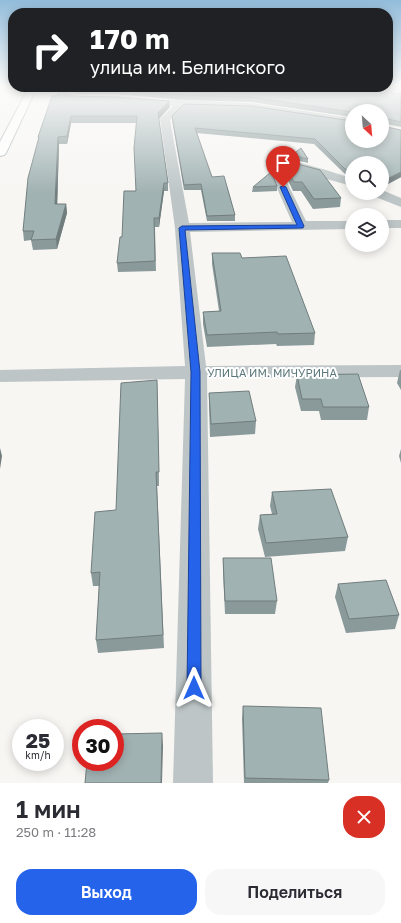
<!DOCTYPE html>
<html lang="ru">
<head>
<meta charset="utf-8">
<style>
	:root { --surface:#fff; --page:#f7f7f7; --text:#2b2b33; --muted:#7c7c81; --accent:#2563eb }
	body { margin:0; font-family:"Golos Text",sans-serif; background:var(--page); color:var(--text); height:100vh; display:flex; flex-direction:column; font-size:15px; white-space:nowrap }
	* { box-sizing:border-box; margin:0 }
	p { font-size:13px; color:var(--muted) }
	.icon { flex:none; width:22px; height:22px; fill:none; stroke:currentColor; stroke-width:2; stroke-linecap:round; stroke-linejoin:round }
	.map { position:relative; height:783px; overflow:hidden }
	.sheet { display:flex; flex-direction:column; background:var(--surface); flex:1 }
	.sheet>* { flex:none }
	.hud { position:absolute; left:8px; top:8px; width:385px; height:84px; border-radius:16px; box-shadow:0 2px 10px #0003; background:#202124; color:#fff; overflow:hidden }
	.needle { width:26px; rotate:154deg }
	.fabs { position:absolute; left:345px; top:104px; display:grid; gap:8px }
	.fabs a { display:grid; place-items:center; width:44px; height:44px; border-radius:50%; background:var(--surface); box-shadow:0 2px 10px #0003; font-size:20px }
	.speed { position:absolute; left:12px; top:719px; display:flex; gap:8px; font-size:20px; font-weight:700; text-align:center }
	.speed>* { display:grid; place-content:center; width:52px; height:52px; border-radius:50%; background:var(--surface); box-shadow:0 2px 10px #0003; line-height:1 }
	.speed small { font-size:10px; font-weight:400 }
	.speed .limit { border:6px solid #d22; background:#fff; color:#111 }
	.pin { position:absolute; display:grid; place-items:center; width:34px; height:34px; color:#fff; margin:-41px -17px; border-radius:50% 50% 50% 0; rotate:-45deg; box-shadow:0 0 4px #0007 }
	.pin .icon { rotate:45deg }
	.me { position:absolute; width:44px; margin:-22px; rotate:0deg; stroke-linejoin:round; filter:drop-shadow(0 0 3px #0008) }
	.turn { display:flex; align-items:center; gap:14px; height:84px; padding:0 16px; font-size:18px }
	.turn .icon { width:52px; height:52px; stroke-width:2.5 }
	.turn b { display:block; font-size:28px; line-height:34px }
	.round { display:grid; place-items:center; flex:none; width:42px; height:42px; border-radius:16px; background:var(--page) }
	.headline { display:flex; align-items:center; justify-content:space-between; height:68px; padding:0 16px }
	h1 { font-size:24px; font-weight:600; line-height:30px }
	.cta { display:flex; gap:8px; margin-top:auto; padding:8px 16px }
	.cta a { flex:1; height:46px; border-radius:16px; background:var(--accent); color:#fff; font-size:16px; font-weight:600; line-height:46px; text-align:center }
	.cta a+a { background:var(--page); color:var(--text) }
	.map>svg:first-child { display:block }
</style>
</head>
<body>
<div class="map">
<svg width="401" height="783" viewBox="0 0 401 783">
	<rect width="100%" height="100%" fill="#f7f6f3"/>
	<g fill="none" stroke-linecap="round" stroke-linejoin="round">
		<defs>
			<path id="highway" d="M29 87H37L6 153 4 155 0 156V142Z"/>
		</defs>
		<use href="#highway" stroke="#b0b8b9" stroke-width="2"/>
		<path fill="#bdc5c6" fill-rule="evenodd" d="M388 86 401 87V93L375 90 371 87Z
			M71 87H80L72 95 74 96 96 97 101 100 96 103 72 102 69 101 63 95Z
			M166 100 251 103 352 118V124L251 109 184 106 170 120 189 223 292 222 265 161 267 158C282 155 335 173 352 178V186L279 166 306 221H352V229L190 232 206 366 401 365V377L207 378 213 783H173L185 379 0 382V370L185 366 175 228 160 119 173 106 163 105 161 103 163 101Z
			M382 190 401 198V207L373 196 371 193H382Z
			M382 220H401V228H382Z"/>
		<use href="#highway" fill="#fff" fill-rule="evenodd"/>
	</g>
	<path fill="#8a999a" d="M69 87 64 92 68 96 170 107 159 119 168 183V191H164L159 227H155L156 271 118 272 117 263 122 237 136 191V123H71L67 144H59L57 204H66L67 213 57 249 33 250 31 240 24 241 23 231 38 141V137L57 96Z
		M77 87 401 94V127L382 123V111H352V117L251 102 181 100 118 94H75L74 90Z
		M172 116 401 130V177L388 184 382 181V163H352V177L345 174 314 144 197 133 212 177 235 215V221H207L201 190H184L172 120Z
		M292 155 308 159V163L292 159Z
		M282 160 341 198 340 207 313 209 301 191H293L282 168Z
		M277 186V191L252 192 253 187Z
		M212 253 315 333 314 345 277 346 276 344 207 347 203 324V312L219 311 212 264Z
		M400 370H401V390L397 383Z
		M297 375 369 407 367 420H321L319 411H301L295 387Z
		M157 393 159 486H157L164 648 98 653 96 640 99 586H93L91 573 116 510Z
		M209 393 256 421 255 434 210 437 209 406Z
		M401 449V463L399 456Z
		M272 492 348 537 345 551 265 557 258 529 260 515 272 514 270 506Z
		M223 558 277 601 275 614H225L223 572Z
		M338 584 399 615 395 629 346 633 335 597Z
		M243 706 329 780 328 783H244L242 719Z"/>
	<path fill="#717d7d" d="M63 87H69L62 95 61 89Z
		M169 101 170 107 159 119 158 113Z
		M71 116V123L67 144V136Z
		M58 137 59 144 57 213 55 204Z
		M401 172V177L388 184 389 178Z
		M164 183V191L159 227V218Z
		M66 204 67 213 57 249 56 239Z
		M157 380V393L159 486V472Z
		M0 448 2 456 0 469Z
		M162 733 163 746 162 783H161Z"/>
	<path fill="#a1b2b3" stroke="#717d7d" d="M61 87H63L61 89 68 96 118 97 169 101 158 113 168 183H164L159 218H154L155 261 117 263 120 237H122L124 191H136L134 148 137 116H71L67 136 58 137 55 204H66L56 239 31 240 34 231H23L28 178 39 137H38L52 96H57Z
		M77 87H354L401 94V122L383 118 382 119V111H352V112L251 97 181 95 118 90H74Z
		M184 104 251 106 352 121V141H382V126L401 130V172L389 178 382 176V163H352V171L345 169 315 139 195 128 212 177 224 176 235 215 207 216 201 184 184 185 172 116Z
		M301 148 308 159 292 155Z
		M282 160 320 170 341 198 314 199 302 182H294Z
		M271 172 277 186 253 187Z
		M212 253H240L242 258 286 256 315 333 278 334 277 332 207 335 203 312 221 311Z
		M358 374 369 407H323L321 399H302L297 375Z
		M157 380 159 472H156L163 635 96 640 100 572 91 573 95 512 116 510 121 383Z
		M249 391 256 421 211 424 209 393Z
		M331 489 348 537 266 543 260 515 277 514 272 492Z
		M223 558H271L277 601H225Z
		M386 580 399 615 349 619 338 584Z
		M243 706 321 708 329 780 245 778Z
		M162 733 161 783H85L87 762H115V734Z"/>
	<linearGradient id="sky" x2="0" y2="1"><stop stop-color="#92bcda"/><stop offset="0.44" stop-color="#fbfbfa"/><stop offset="1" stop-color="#fbfbfa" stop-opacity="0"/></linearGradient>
	<rect width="401" height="193" fill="url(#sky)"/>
	<path fill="#2563eb" stroke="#184099" d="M283 186 286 187 304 226 303 228 185 230 200 372 201 688 199 693 194 695 189 693 187 688 191 372 179 228 182 226 297 225 280 187Z"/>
	<g text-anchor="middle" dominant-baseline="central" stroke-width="4" stroke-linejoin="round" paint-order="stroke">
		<g font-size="11" fill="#5c787b" stroke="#fff">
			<text x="272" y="372">УЛИЦА ИМ. МИЧУРИНА</text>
		</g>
	</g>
</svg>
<div class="fabs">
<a><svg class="needle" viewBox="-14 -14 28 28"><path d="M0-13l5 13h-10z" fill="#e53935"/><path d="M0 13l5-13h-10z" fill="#7c7c81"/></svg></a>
<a><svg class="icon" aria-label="search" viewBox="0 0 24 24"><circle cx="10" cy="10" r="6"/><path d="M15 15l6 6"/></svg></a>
<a><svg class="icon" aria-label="layers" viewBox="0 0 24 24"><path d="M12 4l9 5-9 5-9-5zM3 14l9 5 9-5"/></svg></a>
</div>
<div class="speed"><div>25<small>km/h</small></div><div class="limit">30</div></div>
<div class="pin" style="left:283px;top:187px;background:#d93025"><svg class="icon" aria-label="arrive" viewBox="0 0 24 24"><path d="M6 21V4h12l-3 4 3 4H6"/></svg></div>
<svg class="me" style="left:194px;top:688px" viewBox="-20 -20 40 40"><path d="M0-17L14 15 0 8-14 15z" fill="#2563eb" stroke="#fff" stroke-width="4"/></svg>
<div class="hud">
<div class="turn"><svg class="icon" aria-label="right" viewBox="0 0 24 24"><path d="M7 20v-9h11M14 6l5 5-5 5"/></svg><div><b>170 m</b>улица им. Белинского</div></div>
</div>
</div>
<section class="sheet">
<div class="headline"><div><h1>1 мин</h1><p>250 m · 11:28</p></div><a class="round" style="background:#d93025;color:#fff"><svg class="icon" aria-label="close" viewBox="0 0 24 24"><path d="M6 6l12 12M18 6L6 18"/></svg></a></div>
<div class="cta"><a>Выход</a><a>Поделиться</a></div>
</section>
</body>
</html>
